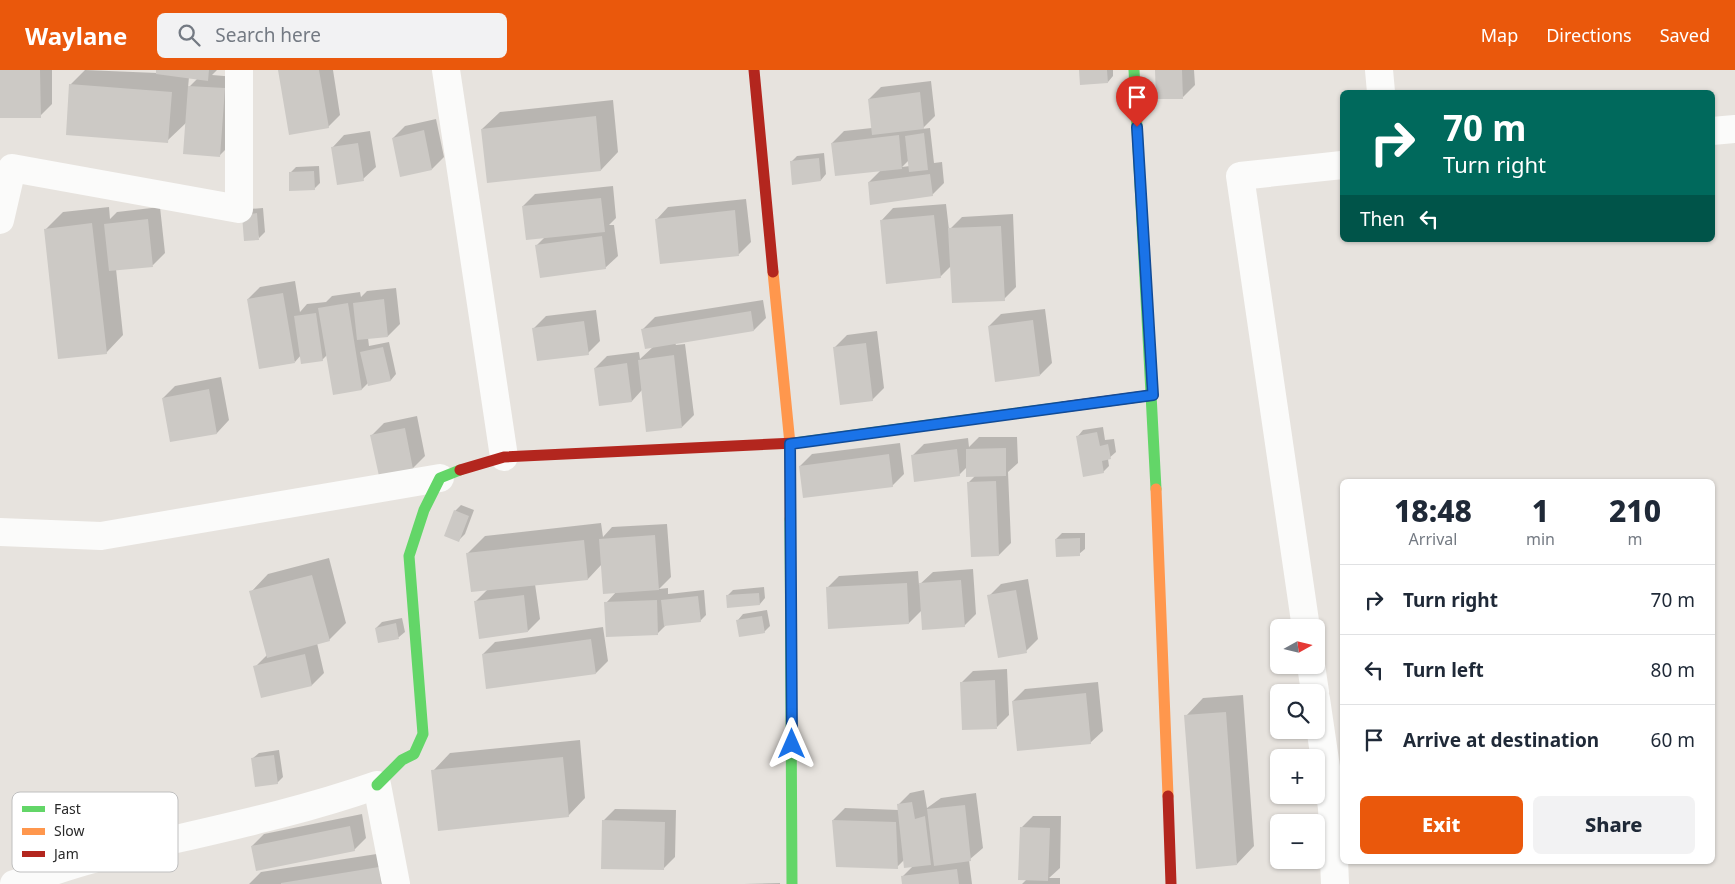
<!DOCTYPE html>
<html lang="en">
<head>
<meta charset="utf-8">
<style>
	:root { --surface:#fff; --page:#f2f2f3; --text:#1f2937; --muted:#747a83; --line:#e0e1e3; --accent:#ea580c }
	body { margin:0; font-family:"Noto Sans",sans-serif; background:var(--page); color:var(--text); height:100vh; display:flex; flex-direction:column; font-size:19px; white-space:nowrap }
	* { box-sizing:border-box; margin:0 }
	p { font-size:16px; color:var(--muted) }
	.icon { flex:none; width:28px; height:28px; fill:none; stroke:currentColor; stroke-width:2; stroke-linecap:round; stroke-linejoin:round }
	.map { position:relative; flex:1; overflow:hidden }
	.drawer { position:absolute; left:1340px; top:409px; width:375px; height:385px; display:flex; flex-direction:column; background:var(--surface); border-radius:8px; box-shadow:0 1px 4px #0004 }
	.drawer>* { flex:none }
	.hud { position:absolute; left:1340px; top:20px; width:375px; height:152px; border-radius:8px; box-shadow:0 1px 4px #0004; background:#00695c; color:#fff; overflow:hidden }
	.needle { width:32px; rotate:82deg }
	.tools { position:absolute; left:1270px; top:549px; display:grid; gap:10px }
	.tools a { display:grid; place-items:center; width:55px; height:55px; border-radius:8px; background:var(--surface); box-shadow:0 1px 4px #0004; font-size:25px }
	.pin { position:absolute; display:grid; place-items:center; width:42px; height:42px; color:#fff; margin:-51px -21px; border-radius:50% 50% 50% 0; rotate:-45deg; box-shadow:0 0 5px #0007 }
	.pin .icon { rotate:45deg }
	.me { position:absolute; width:55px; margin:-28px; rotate:0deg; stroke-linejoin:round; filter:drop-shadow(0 0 4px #0008) }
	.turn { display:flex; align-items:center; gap:18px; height:105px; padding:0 20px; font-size:22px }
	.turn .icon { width:65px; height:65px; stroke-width:2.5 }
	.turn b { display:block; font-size:35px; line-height:42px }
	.then { display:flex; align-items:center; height:48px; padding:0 20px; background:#0003; gap:10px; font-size:19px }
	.eta { display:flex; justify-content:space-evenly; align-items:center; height:85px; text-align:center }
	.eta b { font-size:30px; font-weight:800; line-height:35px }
	.primary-button { display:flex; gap:10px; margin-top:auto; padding:10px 20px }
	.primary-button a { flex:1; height:58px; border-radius:8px; background:var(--accent); color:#fff; font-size:20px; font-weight:800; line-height:58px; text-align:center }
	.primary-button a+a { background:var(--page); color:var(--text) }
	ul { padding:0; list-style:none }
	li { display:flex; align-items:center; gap:15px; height:70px; padding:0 20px; border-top:1px solid var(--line) }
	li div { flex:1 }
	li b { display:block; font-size:19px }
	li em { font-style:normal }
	header { display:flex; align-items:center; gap:30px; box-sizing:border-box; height:70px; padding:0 25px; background:var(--accent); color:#fff }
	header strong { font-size:24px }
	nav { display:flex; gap:28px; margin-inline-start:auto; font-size:18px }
	.search { width:350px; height:45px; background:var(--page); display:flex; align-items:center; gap:12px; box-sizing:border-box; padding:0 18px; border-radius:8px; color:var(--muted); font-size:19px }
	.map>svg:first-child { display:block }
</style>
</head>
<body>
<header>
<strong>Waylane</strong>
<div class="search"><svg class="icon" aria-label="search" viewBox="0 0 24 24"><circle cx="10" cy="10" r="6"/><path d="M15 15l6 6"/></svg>Search here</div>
<nav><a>Map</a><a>Directions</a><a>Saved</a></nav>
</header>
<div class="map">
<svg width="1735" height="814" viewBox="0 0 1735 814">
	<rect width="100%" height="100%" fill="#e7e3de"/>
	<path fill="#0003" fill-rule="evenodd" d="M0 0H52V34L40 46 0 47Z
		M85 0 157 3 158 0H217L212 5 236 7 232 73 220 85 187 52 167 71 70 15ZM189 7 197 9 188 18Z
		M280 0H333L340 45 328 57Z
		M1080 0H1113V6L1108 12Z
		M1156 0H1194L1195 15 1183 27Z
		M931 11 935 46 922 59 930 58 934 93 942 92 944 113 932 125 869 112 881 100 832 73 844 61 872 58 869 29 881 17ZM909 90 910 96 902 97Z
		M613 30 618 82 601 100 482 59 500 42Z
		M436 49 444 87 432 99 393 68 405 56Z
		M370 61 376 97 363 109 332 78 344 65Z
		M824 83 826 104 821 110 791 92 797 86Z
		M319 96 320 113 314 119 290 103 296 97Z
		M613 116 616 148 609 155H614L618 186 605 198 537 175 545 167 523 136 535 124Z
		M746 129 751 172 739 184 661 193 656 150 668 137Z
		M946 134 949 160 962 147 1013 144 1016 217 1004 229 952 195 940 207 881 151 893 138Z
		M109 137 110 149 117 142 160 137 165 183 153 195 116 199 123 265 106 283 45 160 63 142Z
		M263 138 265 162 259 168 249 139Z
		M295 211 300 242 307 234 326 232 332 226 360 222 361 227 367 221 396 218 400 254 388 266 368 268 369 276 389 272 396 304 391 310 368 313 362 319 334 324 327 285 322 290 301 285 295 292 248 229 260 217Z
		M763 230 766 248 754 260 675 273 676 275 685 274 694 345 682 357 642 320 632 331 595 298 607 286 639 282 640 289 653 277 643 259 655 247Z
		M1045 239 1052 293 1040 305 989 256 1001 244Z
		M596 240 600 271 588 283 534 258 546 246Z
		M877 261 884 318 872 330 835 277 847 265Z
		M221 307 229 350 217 363 171 371 163 328 175 316Z
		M417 346 425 386 413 398 372 365 384 353Z
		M1103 357 1105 370 1114 369 1116 382 1108 389 1109 396 1103 402 1078 366 1083 360Z
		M979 367H1017L1018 393 1008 402 1011 473 999 485 969 412 975 406 967 397 959 405 912 386 924 374 968 368 969 377Z
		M900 373 904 404 892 416 800 396 812 384Z
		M461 435 474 440 465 464 459 470 455 441Z
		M601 453 603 467 612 457 667 454 671 507 659 519 668 518V524L704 520 706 545 700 551 666 555 657 564 606 533 617 521 602 494 588 509 535 514 540 549 528 561 475 532 488 519 468 483 485 466Z
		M1062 463H1085V479L1079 484 1056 469Z
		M329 488 346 553 329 570 317 573 324 603 312 615 262 627 255 597 267 585 251 522 268 504Z
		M973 499 976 544 964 556 922 540 909 553 827 518 839 506 918 501 919 515 933 502Z
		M1028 509 1038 569 1026 581 989 526 1001 514Z
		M764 517 765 528 760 534 727 526 733 520Z
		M767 540 770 556 764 562 738 550 743 544Z
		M402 548 405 562 399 567 379 572 376 558 382 552Z
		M603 557 608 591 596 603 483 584 495 572Z
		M1007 599 1009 645 997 657 961 613 973 601Z
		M1098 612 1103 661 1090 673 1013 631 1025 619Z
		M1243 625 1254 776 1237 794 1186 646 1203 628Z
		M580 670 585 728 568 746 433 701 450 683Z
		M279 680 283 707 277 713 253 688 259 683Z
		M924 720 927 738 941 728 976 723 983 778 969 790 972 814H903V806L913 796 904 790 897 797 833 750 845 738 899 740 898 735 910 723Z
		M615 739 676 740 675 787 663 799 603 751Z
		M362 744 366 768 354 780 252 776 264 764Z
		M1033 746H1061L1060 798 1049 808H1060V814H1022L1027 809 1021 758Z
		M396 781 395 814H249L261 802Z
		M780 813V814H733H744Z"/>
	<path fill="#ccc9c5" d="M0 0H40L41 48H0Z
		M156 0H209L208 11 156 4Z
		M278 0H319L329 58 289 65Z
		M1079 0H1107L1108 13 1080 15Z
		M1155 0H1182L1183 29H1156Z
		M69 14 172 22 168 73 66 65Z
		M188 16 225 18 220 87 183 84Z
		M920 22 924 59 872 65 868 29Z
		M596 46 601 101 487 113 481 59Z
		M424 60 432 100 400 107 392 68Z
		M924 63 928 100 909 102 905 66Z
		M899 65 902 99 835 106 831 73Z
		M358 73 364 111 337 115 331 77Z
		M819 88 821 111 792 115 790 91Z
		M314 101 315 120 289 121V102Z
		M930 104 933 126 870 135 868 112Z
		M601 128 605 162 526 170 522 136Z
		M735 140 739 186 660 194 655 149Z
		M257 143 259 170 244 171 242 145Z
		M934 145 941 208 886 214 880 150Z
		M148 149 153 197 109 201 104 154Z
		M92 153 107 284 58 289 44 159Z
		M1001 156 1005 231 952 233 948 158Z
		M602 166 606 199 540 208 535 175Z
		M283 223 295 293 259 299 247 229Z
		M384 229 388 267 357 270 353 233Z
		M348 233 362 320 333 325 318 238Z
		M751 241 754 261 645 279 641 259Z
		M316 243 323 291 301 294 294 246Z
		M1033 250 1040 306 995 312 988 256Z
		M584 251 589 285 537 291 532 258Z
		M866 273 873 331 840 335 833 277Z
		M383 277 391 311 368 316 360 282Z
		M674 285 682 358 646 362 638 290Z
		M627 293 632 332 599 336 594 298Z
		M209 319 217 364 170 372 162 328Z
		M405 358 413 399 379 406 370 365Z
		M1097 362 1100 376 1108 374 1111 389 1102 391 1104 403 1083 407 1076 366Z
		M1006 378V406L966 407V379Z
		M957 379 960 406 914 412 911 385Z
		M889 384 893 417 803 428 799 396Z
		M996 411 999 486 971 487 967 412Z
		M454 440 469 446 459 472 444 466Z
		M655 465 659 520 603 524 599 469Z
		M1080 468V486L1056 487 1055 469Z
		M584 470 588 510 471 522 466 483Z
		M312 505 330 571 267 588 249 521Z
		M961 510 965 557 922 560 919 513Z
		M907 513 909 554 828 559 826 517Z
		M1016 520 1027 583 998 588 987 525Z
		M759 523 760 535 727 538 726 525Z
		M524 525 528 562 479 569 474 531Z
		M698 526 701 552 664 556 661 530Z
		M657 530 658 565 606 567 604 532Z
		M762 546 765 563 739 567 736 550Z
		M396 553 399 569 378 573 375 558Z
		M591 569 596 604 486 619 482 584Z
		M305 584 312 616 261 628 253 596Z
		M995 610 997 659 962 660 960 612Z
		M1086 623 1091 674 1017 681 1012 631Z
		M1226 642 1237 795 1196 799 1184 645Z
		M274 685 278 714 255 717 251 688Z
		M563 687 569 747 438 761 431 700Z
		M912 732 915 749 925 746 931 795 904 798 897 734Z
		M965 735 971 791 934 796 927 739Z
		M602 750 665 752 664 800 601 799Z
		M832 750 896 752 898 799 836 797Z
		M350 756 355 781 256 801 251 776Z
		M1020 757 1050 758 1048 811 1018 810Z
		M379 797 381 814H281V813Z
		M957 799 959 814H902L901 806Z"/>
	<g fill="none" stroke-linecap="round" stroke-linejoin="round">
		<path stroke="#fbfbfa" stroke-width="28" d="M446 0 504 387
			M1379 0 1381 22
			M1712 61 1735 59
			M0 150 12 98 239 139V0
			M0 462 101 466 440 408
			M1306 558 1240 106 1342 95
			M1311 595 1315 622
			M1316 629 1332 738 1335 814
			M14 814C45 804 76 793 108 785 198 763 289 746 377 715L396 814"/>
		<path stroke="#63d668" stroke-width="11" d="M1134 0 1156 419
			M795 373 1063 337
			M790 449 792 814
			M377 715 402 690 414 684 423 664 409 486 424 440 440 408 460 400"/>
		<path stroke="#ff974d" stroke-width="11" d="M773 202 790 374V449
			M1156 419 1168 726"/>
		<path stroke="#b3261e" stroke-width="11" d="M754 0 773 202
			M1063 337 1153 325
			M460 400 504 387 795 373
			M1168 726 1171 814"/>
	</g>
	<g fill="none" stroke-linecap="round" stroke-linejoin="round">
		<defs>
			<path id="route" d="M792 674 790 374 1153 325 1137 57"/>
		</defs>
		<use href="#route" stroke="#114b97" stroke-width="12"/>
		<use href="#route" stroke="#1a73e8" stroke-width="9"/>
	</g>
	<rect x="12" y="722" width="166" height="80" rx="8" fill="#fff" stroke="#bfbfbf" stroke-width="1"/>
	<rect x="22" y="736" width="23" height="6" fill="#63d668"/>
	<rect x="22" y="758" width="23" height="7" fill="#ff974d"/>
	<rect x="22" y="781" width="23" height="6" fill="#b3261e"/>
	<g font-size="14" fill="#292929">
		<text x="54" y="744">Fast</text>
		<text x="54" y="766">Slow</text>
		<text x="54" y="789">Jam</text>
	</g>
</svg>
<div class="tools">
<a><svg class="needle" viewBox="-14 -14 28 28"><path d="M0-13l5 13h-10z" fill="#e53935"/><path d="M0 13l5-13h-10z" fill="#747a83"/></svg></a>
<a><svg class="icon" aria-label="search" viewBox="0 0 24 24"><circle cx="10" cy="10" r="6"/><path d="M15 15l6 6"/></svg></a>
<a>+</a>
<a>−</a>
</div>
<div class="pin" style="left:1137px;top:57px;background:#d93025"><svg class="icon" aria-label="arrive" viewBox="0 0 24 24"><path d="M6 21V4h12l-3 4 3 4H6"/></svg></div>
<svg class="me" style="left:792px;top:674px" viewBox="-20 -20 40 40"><path d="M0-17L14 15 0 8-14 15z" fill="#1a73e8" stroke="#fff" stroke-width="4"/></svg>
<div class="hud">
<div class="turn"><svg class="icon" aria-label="right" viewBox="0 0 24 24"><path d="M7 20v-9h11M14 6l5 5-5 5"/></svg><div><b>70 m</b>Turn right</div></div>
<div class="then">Then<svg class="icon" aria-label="left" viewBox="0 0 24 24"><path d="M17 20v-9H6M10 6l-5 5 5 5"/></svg></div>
</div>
<section class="drawer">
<div class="eta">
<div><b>18:48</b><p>Arrival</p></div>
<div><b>1</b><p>min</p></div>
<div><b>210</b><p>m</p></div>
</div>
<ul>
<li><svg class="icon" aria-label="right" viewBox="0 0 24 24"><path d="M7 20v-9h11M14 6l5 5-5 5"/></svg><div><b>Turn right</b></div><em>70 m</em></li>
<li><svg class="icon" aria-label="left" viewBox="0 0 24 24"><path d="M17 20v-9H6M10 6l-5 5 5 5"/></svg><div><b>Turn left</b></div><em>80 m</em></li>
<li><svg class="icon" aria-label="arrive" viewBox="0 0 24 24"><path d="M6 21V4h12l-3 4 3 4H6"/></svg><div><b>Arrive at destination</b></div><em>60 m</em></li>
</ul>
<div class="primary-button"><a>Exit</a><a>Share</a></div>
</section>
</div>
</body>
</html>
